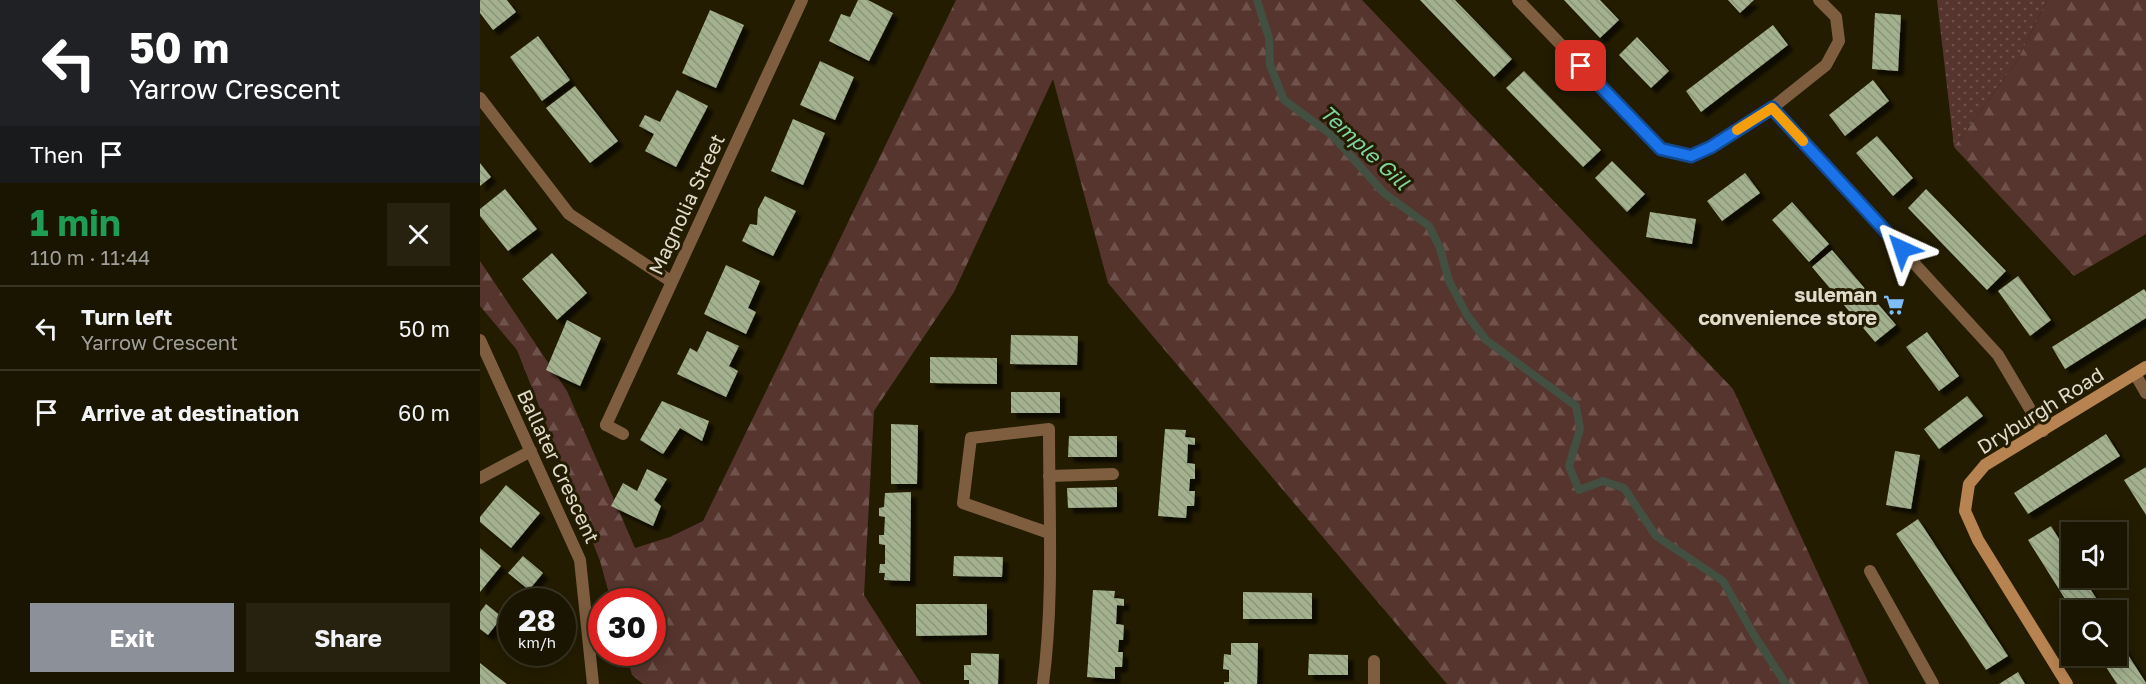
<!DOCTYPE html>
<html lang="en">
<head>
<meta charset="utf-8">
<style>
	:root { --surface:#1a1500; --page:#27220f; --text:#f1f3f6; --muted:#9f9f99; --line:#383422; --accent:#8c9099 }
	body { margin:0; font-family:"Golos Text",sans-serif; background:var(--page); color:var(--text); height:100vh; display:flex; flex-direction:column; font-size:22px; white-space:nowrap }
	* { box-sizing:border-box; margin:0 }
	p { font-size:20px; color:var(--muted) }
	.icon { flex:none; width:33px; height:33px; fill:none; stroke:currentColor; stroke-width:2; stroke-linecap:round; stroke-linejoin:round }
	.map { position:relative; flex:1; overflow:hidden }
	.sheet { display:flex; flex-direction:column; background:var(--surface); width:480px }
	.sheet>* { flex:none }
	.guide { background:#202124; color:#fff; overflow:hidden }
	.buttons { position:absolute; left:1581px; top:522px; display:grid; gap:12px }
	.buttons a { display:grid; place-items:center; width:66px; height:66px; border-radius:0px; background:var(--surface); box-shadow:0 3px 15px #0003,0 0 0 2px var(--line); font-size:30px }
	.speed { position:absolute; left:18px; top:588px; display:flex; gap:12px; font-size:30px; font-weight:700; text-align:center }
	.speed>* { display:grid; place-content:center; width:78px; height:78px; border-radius:50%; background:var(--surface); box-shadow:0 3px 15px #0003,0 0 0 2px var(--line); line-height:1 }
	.speed small { font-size:15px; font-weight:400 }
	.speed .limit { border:9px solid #d22; background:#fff; color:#111 }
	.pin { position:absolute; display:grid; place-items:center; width:51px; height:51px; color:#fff; margin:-26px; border-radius:12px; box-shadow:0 3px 9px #0006 }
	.me { position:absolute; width:66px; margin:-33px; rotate:318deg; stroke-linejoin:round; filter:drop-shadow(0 0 4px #0008) }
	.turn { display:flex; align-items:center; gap:21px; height:126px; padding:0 30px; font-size:27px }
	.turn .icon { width:78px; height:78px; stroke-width:2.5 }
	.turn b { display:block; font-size:42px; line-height:51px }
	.then { display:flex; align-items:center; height:57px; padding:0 30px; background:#0003; gap:12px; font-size:22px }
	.round { display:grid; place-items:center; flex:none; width:63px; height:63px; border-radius:0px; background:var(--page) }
	.head { display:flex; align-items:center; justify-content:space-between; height:102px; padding:0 30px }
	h1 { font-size:36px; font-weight:700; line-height:45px; color:#1e9e55 }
	.cta { display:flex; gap:12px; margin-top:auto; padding:12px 30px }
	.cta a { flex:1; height:69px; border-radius:0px; background:var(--accent); color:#fff; font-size:24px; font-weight:700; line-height:69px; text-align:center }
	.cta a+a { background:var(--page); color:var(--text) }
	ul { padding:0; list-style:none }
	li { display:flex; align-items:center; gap:18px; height:84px; padding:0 30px; border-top:2px solid var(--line) }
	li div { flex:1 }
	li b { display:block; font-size:22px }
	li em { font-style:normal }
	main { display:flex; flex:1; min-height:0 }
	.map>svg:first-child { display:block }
</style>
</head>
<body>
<main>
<section class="sheet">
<div class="guide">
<div class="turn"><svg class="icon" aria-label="left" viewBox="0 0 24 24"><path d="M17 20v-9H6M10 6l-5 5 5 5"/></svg><div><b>50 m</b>Yarrow Crescent</div></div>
<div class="then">Then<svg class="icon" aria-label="arrive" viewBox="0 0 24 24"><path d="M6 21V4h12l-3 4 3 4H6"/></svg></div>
</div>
<div class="head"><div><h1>1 min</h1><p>110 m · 11:44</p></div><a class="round"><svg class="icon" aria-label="close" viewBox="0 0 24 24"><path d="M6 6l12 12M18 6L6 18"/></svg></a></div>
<ul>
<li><svg class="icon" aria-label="left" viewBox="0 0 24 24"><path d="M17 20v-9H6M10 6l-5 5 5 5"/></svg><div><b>Turn left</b><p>Yarrow Crescent</p></div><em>50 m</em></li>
<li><svg class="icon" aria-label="arrive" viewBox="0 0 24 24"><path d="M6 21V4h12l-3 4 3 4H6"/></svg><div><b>Arrive at destination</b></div><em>60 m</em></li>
</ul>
<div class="cta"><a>Exit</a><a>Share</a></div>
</section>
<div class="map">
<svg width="1666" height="684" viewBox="0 0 1666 684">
	<defs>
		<pattern id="grass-dots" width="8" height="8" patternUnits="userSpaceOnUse" patternTransform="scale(1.5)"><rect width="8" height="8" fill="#56352e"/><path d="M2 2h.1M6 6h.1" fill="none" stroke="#6e524b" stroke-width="1.8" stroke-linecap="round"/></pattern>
		<pattern id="forest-firs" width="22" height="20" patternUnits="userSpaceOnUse" patternTransform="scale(1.5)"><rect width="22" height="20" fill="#56352e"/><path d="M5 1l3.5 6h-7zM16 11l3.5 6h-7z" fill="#6e524b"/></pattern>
		<pattern id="building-back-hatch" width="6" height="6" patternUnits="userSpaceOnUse" patternTransform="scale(1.5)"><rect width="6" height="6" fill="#a3b18f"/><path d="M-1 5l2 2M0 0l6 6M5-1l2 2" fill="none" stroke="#8b957a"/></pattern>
		<filter id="shadow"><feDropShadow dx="5.5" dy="5.5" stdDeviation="1.5" flood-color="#0009"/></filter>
	</defs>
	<rect width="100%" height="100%" fill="#231c00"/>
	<path fill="url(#grass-dots)" d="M1457 0H1567L1537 61 1474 147Z"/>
	<path fill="url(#forest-firs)" d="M476 0H882L1253 389 1389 684H967L628 283 573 79 474 292 394 411 384 595 441 684H163L152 675 146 653 172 652V602L131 601 120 561 37 350 0 306V261L87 391 155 548 190 537 223 521Z
		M1567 0H1666V234L1594 276 1474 147 1537 61Z"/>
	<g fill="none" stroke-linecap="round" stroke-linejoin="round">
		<path stroke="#434f41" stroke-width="8" d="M777 0 789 38 790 65 804 100 853 136 904 193 949 226 960 248 969 281 987 315 1006 340 1096 406 1100 429 1089 466 1099 490 1123 481 1144 488 1176 536 1243 581 1274 635 1306 684"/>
	</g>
	<path fill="url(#building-back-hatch)" filter="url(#shadow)" d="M0 0H27L36 12 13 30 0 13Z
		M378 0H388L413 13 389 61 349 41 361 14 370 17Z
		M940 0H975L1032 59 1014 77Z
		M1084 0H1120L1139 20 1120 38Z
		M1248 0H1274L1260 13Z
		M230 10 264 25 236 88 202 73Z
		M1395 13 1421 15 1418 71 1392 69Z
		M1293 25 1308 45 1221 112 1206 91Z
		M58 36 90 80 62 101 30 57Z
		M1157 37 1189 71 1171 88 1139 55Z
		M340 61 374 77 355 120 320 105Z
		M1044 71 1121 150 1103 167 1026 88Z
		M1393 80 1409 101 1365 136 1349 115Z
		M95 86 138 141 110 163 66 108Z
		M197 90 228 106 196 167 165 151 174 134 159 126 165 115 180 122Z
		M313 119 345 133 323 185 291 171Z
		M1397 136 1433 178 1413 196 1376 153Z
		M1132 161 1165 194 1147 212 1115 178Z
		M0 163 11 177 0 186Z
		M1265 173 1280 193 1242 221 1227 201Z
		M25 189 57 229 28 251 0 216V209Z
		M1446 189 1526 271 1507 290 1428 208Z
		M285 196 316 211 293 256 262 241 270 224 277 225 278 209Z
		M1312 202 1349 244 1329 262 1292 220Z
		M1170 212 1216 219 1212 244 1166 237Z
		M1352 250 1416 325 1395 342 1332 267Z
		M72 253 107 293 77 320 42 279Z
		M246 265 280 281 268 308 276 312 266 334 224 314Z
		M1538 276 1571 320 1550 336 1518 291Z
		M1664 289 1666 292V318L1585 369 1572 347Z
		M87 320 121 338 100 386 66 370Z
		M227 331 259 346 249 366 258 371 246 397 197 374 210 348 217 352Z
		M1447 332 1479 376 1459 391 1426 347Z
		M531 335 598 336 597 365 530 364Z
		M450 357 517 358V384L450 383Z
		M531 392H580V413H531Z
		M1487 396 1503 416 1459 449 1444 429Z
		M182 401 229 421 222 441 200 428 183 454 160 440Z
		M411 424 438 425 437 484H411Z
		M685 429 706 430 705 437 715 438V445L708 444 707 463 715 464V479H710L709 491H715L714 506H707L706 518 678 516Z
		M1626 434 1640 456 1548 514 1534 493Z
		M589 436H637V457H588Z
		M1415 451 1440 455 1431 509 1406 505Z
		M1666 467V515L1644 480Z
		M167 469 187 479 174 500 181 506 173 526 131 506 143 483 157 491Z
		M26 485 60 513 31 548 0 522V517Z
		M637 487V507L588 508 587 488Z
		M431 492 430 581 404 580 405 573H399L400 564H405V545L399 544V535H404L405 517 399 516V508L404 507 405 493Z
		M1438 519 1528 656 1506 670 1416 534Z
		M1571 526 1592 560V578H1603L1618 601 1603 610H1592L1548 540Z
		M0 548 21 566 0 592Z
		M43 556 63 573 49 590 28 573Z
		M474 556 523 557 522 577 473 576Z
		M613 590 635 591 634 598 644 599V606L637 605 636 624 644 625 643 640H639L638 652H643L642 667H635V679L607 677Z
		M763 592 832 593V619H763Z
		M6 604 22 617 8 635 0 629V612Z
		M436 604H507V635L436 636Z
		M1636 636 1666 683V684H1637L1619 656H1636Z
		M751 643H778L777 684H744V682H749V670L743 669 744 654 751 655Z
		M491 653 519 654 518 684H489V680H484V665H491Z
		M829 654 868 655V675H828Z
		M0 663 15 675 27 684H0Z
		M1538 672 1545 684H1519Z"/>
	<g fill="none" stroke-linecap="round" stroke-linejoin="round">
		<path stroke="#7e5e3f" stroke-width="12" d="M126 425 143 434
			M569 476 633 474
			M1390 571 1453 684"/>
		<path stroke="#7e5e3f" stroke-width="12" d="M1038 0 1181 149 1211 156 1231 147 1292 108 1518 355 1563 431
			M0 98 89 214 192 282
			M1292 108 1346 65 1359 41 1356 17 1339 0
			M0 340 100 560 113 684
			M1655 374 1666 393
			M126 425 322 0
			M0 478 51 451
			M563 684C574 600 569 514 569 429L491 438 483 503 569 533
			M894 684V661"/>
		<path stroke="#b78350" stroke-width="12" d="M1587 684 1498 540 1485 511 1489 484 1505 465 1666 367"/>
	</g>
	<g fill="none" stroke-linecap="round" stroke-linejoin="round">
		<defs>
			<path id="route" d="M1101 66 1181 149 1211 156 1231 147 1292 108 1422 249"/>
		</defs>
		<use href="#route" stroke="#114b97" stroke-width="15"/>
		<use href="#route" stroke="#1a73e8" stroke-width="10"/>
		<path stroke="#f59e0b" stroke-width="10" d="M1257 130 1292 108 1323 141"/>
	</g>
	<defs>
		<symbol id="supermarket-bare" viewBox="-9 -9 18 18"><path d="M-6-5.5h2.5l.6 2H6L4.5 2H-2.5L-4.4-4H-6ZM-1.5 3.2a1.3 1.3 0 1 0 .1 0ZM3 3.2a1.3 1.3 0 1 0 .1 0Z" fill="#7fbdfa" stroke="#231c00" stroke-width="2.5" paint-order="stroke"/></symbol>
	</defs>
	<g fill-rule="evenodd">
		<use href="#supermarket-bare" x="1399" y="290" width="30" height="30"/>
	</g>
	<g text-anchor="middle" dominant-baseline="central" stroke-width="6" stroke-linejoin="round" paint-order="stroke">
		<g font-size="20" fill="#e0dbca" stroke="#231c00">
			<text transform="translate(206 204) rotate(-65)">Magnolia Street</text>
			<text transform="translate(1560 410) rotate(-32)">Dryburgh Road</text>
			<text transform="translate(79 466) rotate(65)">Ballater Crescent</text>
		</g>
		<g font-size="20" font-weight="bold" fill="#e0dbca" stroke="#231c00" text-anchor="end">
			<text x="1397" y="294">suleman<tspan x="1397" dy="23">convenience store</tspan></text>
		</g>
		<g font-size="21" font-style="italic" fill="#82d3a2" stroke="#231c00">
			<text transform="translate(885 147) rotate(43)">Temple Gill</text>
		</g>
	</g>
</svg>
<div class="buttons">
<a><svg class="icon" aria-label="sound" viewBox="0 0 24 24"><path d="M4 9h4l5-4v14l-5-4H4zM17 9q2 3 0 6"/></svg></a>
<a><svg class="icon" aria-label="search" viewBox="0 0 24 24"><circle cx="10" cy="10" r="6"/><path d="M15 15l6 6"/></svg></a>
</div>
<div class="speed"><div>28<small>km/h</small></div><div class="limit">30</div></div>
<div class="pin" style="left:1101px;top:66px;background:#d93025"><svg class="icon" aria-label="arrive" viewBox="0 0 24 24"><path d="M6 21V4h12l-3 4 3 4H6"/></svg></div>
<svg class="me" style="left:1422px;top:249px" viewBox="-20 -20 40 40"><path d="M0-17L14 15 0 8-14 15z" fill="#1a73e8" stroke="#fff" stroke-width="4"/></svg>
</div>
</main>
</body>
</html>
